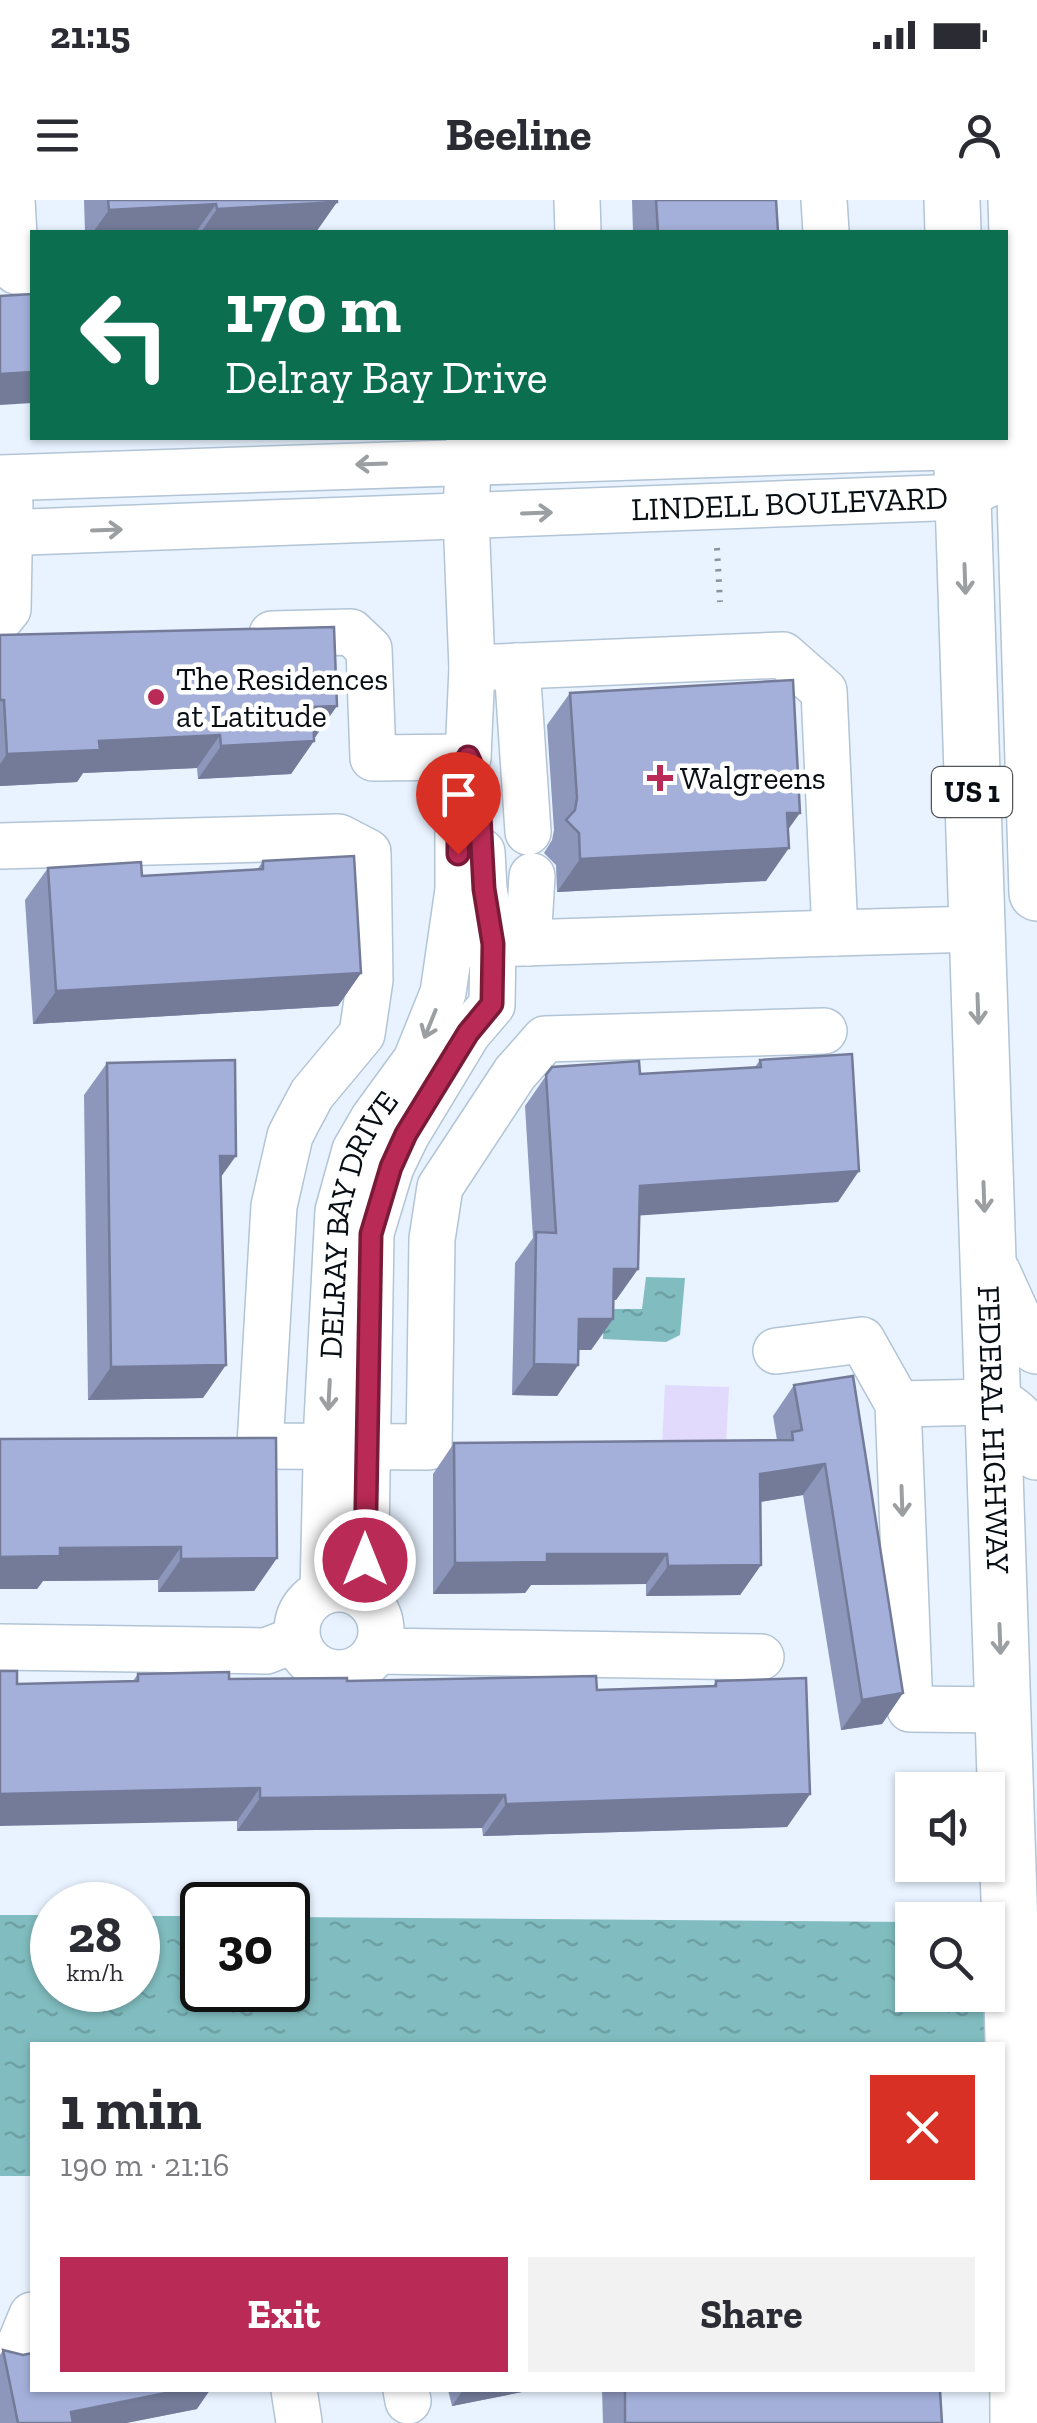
<!DOCTYPE html>
<html lang="en">
<head>
<meta charset="utf-8">
<style>
	:root { --surface:#fff; --page:#f2f2f3; --text:#2b2b33; --muted:#7c7c81; --accent:#ba2a56 }
	body { margin:0; font-family:"Zilla Slab",serif; background:var(--page); color:var(--text); height:100vh; display:flex; flex-direction:column; font-size:38px; white-space:nowrap }
	* { box-sizing:border-box; margin:0 }
	p { font-size:32px; color:var(--muted) }
	.icon { flex:none; width:55px; height:55px; fill:none; stroke:currentColor; stroke-width:2; stroke-linecap:round; stroke-linejoin:round }
	.map { position:relative; flex:1; overflow:hidden }
	.panel { position:absolute; left:30px; top:1842px; width:975px; height:350px; display:flex; flex-direction:column; background:var(--surface); border-radius:0px; box-shadow:0 2px 8px #0004 }
	.panel>* { flex:none }
	.guide { position:absolute; left:30px; top:30px; width:978px; height:210px; border-radius:0px; box-shadow:0 2px 8px #0004; background:#0b6e4f; color:#fff; overflow:hidden }
	.buttons { position:absolute; left:895px; top:1572px; display:grid; gap:20px }
	.buttons a { display:grid; place-items:center; width:110px; height:110px; border-radius:0px; background:var(--surface); box-shadow:0 2px 8px #0004; font-size:50px }
	.speed { position:absolute; left:30px; top:1682px; display:flex; gap:20px; font-size:50px; font-weight:700; text-align:center }
	.speed>* { display:grid; place-content:center; width:130px; height:130px; border-radius:50%; background:var(--surface); box-shadow:0 2px 8px #0004; line-height:1 }
	.speed small { font-size:25px; font-weight:400 }
	.speed .limit { border:5px solid #111; border-radius:15px; background:#fff; color:#111 }
	.pin { position:absolute; display:grid; place-items:center; width:85px; height:85px; color:#fff; margin:-102px -42px; border-radius:50% 50% 50% 0; rotate:-45deg; box-shadow:0 0 10px #0007 }
	.pin .icon { rotate:45deg }
	.me { position:absolute; width:110px; margin:-55px; rotate:0deg; stroke-linejoin:round; filter:drop-shadow(0 0 8px #0008) }
	.turn { display:flex; align-items:center; gap:35px; height:210px; padding:0 30px; font-size:45px }
	.turn .icon { width:130px; height:130px; stroke-width:2.5 }
	.turn b { display:block; font-size:70px; line-height:85px }
	.round { display:grid; place-items:center; flex:none; width:105px; height:105px; border-radius:0px; background:var(--page) }
	.overview { display:flex; align-items:center; justify-content:space-between; height:170px; padding:0 30px }
	h1 { font-size:60px; font-weight:700; line-height:75px }
	.button { display:flex; gap:20px; margin-top:auto; padding:20px 30px }
	.button a { flex:1; height:115px; border-radius:0px; background:var(--accent); color:#fff; font-size:40px; font-weight:700; line-height:115px; text-align:center }
	.button a+a { background:var(--page); color:var(--text) }
	.status { display:flex; justify-content:space-between; align-items:center; height:70px; padding:0 50px; background:var(--surface); direction:ltr }
	.status svg { height:28px; fill:currentColor }
	header { display:flex; justify-content:space-between; align-items:center; height:130px; padding:0 30px; background:var(--surface); font-size:45px; font-weight:700 }
	.map>svg:first-child { display:block }
</style>
</head>
<body>
<div class="status"><b>21:15</b><svg viewBox="0 0 49 12"><path d="M0 12V9h3v3zM5 12V6h3v6zM10 12V3h3v9zM15 12V0h3v12zM26 1h20v11H26zM47 4h2v5h-2z"/></svg></div>
<header><svg class="icon" aria-label="menu" viewBox="0 0 24 24"><path d="M4 6h16M4 12h16M4 18h16"/></svg>Beeline<svg class="icon" aria-label="person" viewBox="0 0 24 24"><circle cx="12" cy="8" r="4"/><path d="M4 21q1-7 8-7t8 7"/></svg></header>
<div class="map">
<svg width="1037" height="2223" viewBox="0 0 1037 2223">
	<defs>
		<pattern id="water-ripples" width="26" height="14" patternUnits="userSpaceOnUse" patternTransform="scale(2.5)"><rect width="26" height="14" fill="#81bdc0"/><path d="M2 4q2-2 4 0t4 0M15 11q2-2 4 0t4 0" fill="none" stroke="#6ea1a4"/></pattern>
	</defs>
	<rect width="100%" height="100%" fill="#e8f3ff"/>
	<path fill="#e2dafd" d="M665 1185 729 1187 726 1247 662 1245Z"/>
	<path fill="url(#water-ripples)" d="M646 1077 685 1078 680 1135 666 1142 603 1139 604 1109H642Z
		M0 1715H52V1790H138V1716H202V1790H288V1717L912 1722V1795H988L1002 1845H32V1976H0Z"/>
	<g fill="none" stroke-linecap="round" stroke-linejoin="round">
		<defs>
			<g id="minor">
				<path d="M12 0 16 71H32"/>
				<path d="M577 0 578 32"/>
				<path d="M824 0 826 32"/>
				<path d="M0 278 906 248 961 247 994 257"/>
				<path id="s1" d="M0 333 962 297 1024 267 1037 266"/>
				<path d="M0 419 8 409 10 304"/>
				<path d="M272 434 351 432 369 449 373 558 468 557"/>
				<path d="M517 466 528 632"/>
				<path d="M472 468 783 455 824 491 835 733 976 729"/>
				<path d="M0 646 339 637 368 652 370 780 362 834 312 894 296 924 290 936 274 1006 260 1246 429 1247 432 1039 440 987 515 873 545 839 824 831"/>
				<path d="M528 743 532 676"/>
				<path d="M462 745 835 733"/>
				<path d="M776 1151 862 1140 898 1204 910 1509 1003 1510"/>
				<path d="M898 1204 991 1202"/>
				<circle cx="339" cy="1431" r="42"/>
				<path id="s2" d="M323 1392 327 1221 338 1011 355 950 373 919 416 860 443 793 458 690V580L468 557 472 468 466 316 469 238"/>
				<path d="M365 1398 371 1033 391 967 407 934 468 833 492 805 493 744 484 689 482 652"/>
				<path d="M0 1447 266 1451 297 1439"/>
				<path d="M376 1451 761 1457"/>
				<path d="M0 2155 17 2151 32 2115"/>
				<path d="M294 2190 299 2222"/>
				<path d="M406 2190 408 2201"/>
			</g>
			<g id="major">
				<path d="M952 0 953 32"/>
				<path d="M1016 0 1037 693"/>
				<path id="s3" d="M961 238 1009 1698 1017 1974 1018 2223"/>
				<path d="M993 1074 1013 1118 1037 1146"/>
				<path d="M991 1202C1015 1215 1026 1227 1037 1252"/>
			</g>
		</defs>
		<use href="#minor" stroke="#b2c4d5" stroke-width="48"/>
		<use href="#major" stroke="#b2c4d5" stroke-width="58"/>
		<path stroke="#8a939d" stroke-width="6" stroke-dasharray="2.5 8" stroke-linecap="butt" d="M717 348 720 402"/>
		<use href="#minor" stroke="#fff" stroke-width="45"/>
		<use href="#major" stroke="#fff" stroke-width="55"/>
	</g>
	<path fill="#8d97bb" d="M84 0H337V2L316 32H85Z
		M632 0H776L778 32H633Z
		M0 435 314 539 291 574 198 579 197 568 83 573 77 582 0 586Z
		M570 493 788 629 766 681 557 692 556 665 544 653 552 640 554 630 547 525Z
		M263 661 361 773 338 806 33 824 25 700 48 668 142 676 257 670Z
		M760 860 838 1002 639 1015 638 1069 616 1100H614L613 1119 591 1150H578V1165L557 1196 512 1195 515 1063 533 1038 525 906 552 867 640 874 755 867Z
		M107 863 221 978 203 1198 88 1200 84 895Z
		M853 1176 903 1493 882 1524 841 1530 803 1295 761 1302V1365L740 1395 646 1396V1384L531 1385 525 1393 433 1394V1274L454 1243 777 1240 773 1216 794 1185Z
		M0 1239 277 1358 254 1391 158 1392V1380L43 1381 37 1389Z
		M138 1474 229 1479 347 1481 597 1490 713 1486 716 1481 810 1594 787 1627 483 1636 482 1628 237 1631V1621L17 1484 133 1481Z
		M3 2150 23 2155 197 2209 126 2223H0V2155Z
		M448 2190H532L452 2206Z
		M602 2190H940L942 2223H603Z"/>
	<path fill="#737b99" d="M337 2 316 32H201L217 9Z
		M216 4 196 32H93L109 10Z
		M32 172V203L0 205V174Z
		M337 506 314 539 313 507Z
		M220 535 197 568 83 573 77 582 0 586V564L7 554 99 541Z
		M314 541 291 574 198 579 221 546Z
		M787 613H800L777 645Z
		M789 648 766 681 557 692 580 659Z
		M361 773 338 806 33 824 56 791Z
		M220 956H236L213 988Z
		M859 971 838 1002 618 1017 640 986Z
		M614 1069H638L616 1100H592Z
		M579 1119H613L591 1150H557Z
		M534 1164 578 1165 557 1196 512 1195Z
		M226 1165 203 1198 88 1200 111 1167Z
		M825 1264 803 1295 739 1305 760 1274Z
		M181 1347 158 1380 43 1381 37 1389H0V1357L60 1348Z
		M547 1354H667L646 1384 531 1385 525 1393 433 1394 455 1363Z
		M277 1358 254 1391 158 1392 181 1359Z
		M761 1365 740 1395 646 1396 668 1366Z
		M903 1493 882 1524 841 1530 862 1500Z
		M260 1588 237 1621 0 1626V1594Z
		M810 1594 787 1627 483 1636 506 1604Z
		M505 1595 482 1628 237 1631 260 1598Z
		M181 2190H210L197 2209 126 2223H63L71 2212Z
		M463 2190H532L452 2206Z"/>
	<path fill="#a4b0da" stroke="#737b99" stroke-width="2.5" d="M108 0H337V2L217 9 216 4 109 10Z
		M656 0H776L778 32H658Z
		M32 94V172L0 174V96Z
		M334 427 337 506 313 507 314 541 221 546 220 535 99 541 100 550 7 554 4 500H0V435Z
		M793 480 800 613H787L789 648 580 659 579 633 566 620 575 610 577 598 570 493Z
		M354 656 361 773 56 791 48 668 141 662 142 676 263 669V661Z
		M852 854 859 971 640 986 638 1069H614L613 1119H579L578 1165 534 1164 536 1032 556 1033 546 875 552 867 639 861 640 874 761 867 760 860Z
		M235 860 236 956H220L226 1165 111 1167 107 863Z
		M853 1176 903 1493 862 1500 825 1264 760 1274 761 1365 668 1366 667 1354H547V1362L455 1363 454 1243 793 1240 792 1232 802 1230 794 1185Z
		M276 1238 277 1358 181 1359V1347L60 1348V1356L0 1357V1239Z
		M0 1471H17V1484L138 1481V1474L229 1472V1479L347 1478V1481L596 1476 597 1490 716 1486V1481L806 1478 810 1594 506 1604 505 1595 260 1598V1588L0 1594Z
		M3 2150 23 2155 32 2153V2190H181L71 2212 73 2223H18Z
		M625 2190H940L942 2223H625Z"/>
	<defs><path id="oneway-shaft" d="M-6 0H5M1.5-3L5.5 0L1.5 3" fill="none" stroke-width="1.6" stroke-linecap="round" stroke-linejoin="round" transform="scale(2.5)"/></defs>
	<g stroke="#9c9fa1">
		<use href="#oneway-shaft" transform="translate(371 264) rotate(178)"/>
		<use href="#oneway-shaft" transform="translate(537 313) rotate(-2)"/>
		<use href="#oneway-shaft" transform="translate(107 330) rotate(-2)"/>
		<use href="#oneway-shaft" transform="translate(965 379) rotate(88)"/>
		<use href="#oneway-shaft" transform="translate(978 809) rotate(88)"/>
		<use href="#oneway-shaft" transform="translate(430 824) rotate(112)"/>
		<use href="#oneway-shaft" transform="translate(984 997) rotate(88)"/>
		<use href="#oneway-shaft" transform="translate(329 1195) rotate(93)"/>
		<use href="#oneway-shaft" transform="translate(902 1301) rotate(88)"/>
		<use href="#oneway-shaft" transform="translate(1000 1439) rotate(88)"/>
	</g>
	<g fill="none" stroke-linecap="round" stroke-linejoin="round">
		<defs>
			<path id="route" d="M365 1360 371 1034 391 967 406 934 468 833 492 804 493 744 484 689 478 579 468 557 458 580V654"/>
		</defs>
		<use href="#route" stroke="#791b38" stroke-width="25"/>
		<use href="#route" stroke="#ba2a56" stroke-width="18"/>
	</g>
	<g fill="#ba2a56" stroke="#fff" stroke-width="4">
		<circle cx="156" cy="497" r="10"/>
		<path d="M655 563h10v10h10v10h-10v10h-10v-10h-10v-10h10z"/>
	</g>
	<g text-anchor="middle" dominant-baseline="central" stroke-width="9" stroke-linejoin="round" paint-order="stroke">
		<rect fill="#fff" stroke="#52565a" stroke-width="2.5" x="932" y="567" width="80" height="50" rx="8"/>
		<g font-size="30" font-weight="bold" fill="#080e14">
			<text x="972" y="592">US 1</text>
		</g>
		<g font-size="32" fill="#080e14" stroke="#fff">
			<text stroke="none"><textPath href="#s1" startOffset="790">LINDELL BOULEVARD</textPath></text>
			<text stroke="none"><textPath href="#s2" startOffset="372">DELRAY BAY DRIVE</textPath></text>
			<text stroke="none"><textPath href="#s3" startOffset="992">FEDERAL HIGHWAY</textPath></text>
		</g>
		<g font-size="32" fill="#080e14" stroke="#fff" text-anchor="start">
			<text x="176" y="479">The Residences<tspan x="176" dy="37">at Latitude</tspan></text>
			<text x="680" y="578">Walgreens</text>
		</g>
	</g>
</svg>
<div class="buttons">
<a><svg class="icon" aria-label="sound" viewBox="0 0 24 24"><path d="M4 9h4l5-4v14l-5-4H4zM17 9q2 3 0 6"/></svg></a>
<a><svg class="icon" aria-label="search" viewBox="0 0 24 24"><circle cx="10" cy="10" r="6"/><path d="M15 15l6 6"/></svg></a>
</div>
<div class="speed"><div>28<small>km/h</small></div><div class="limit">30</div></div>
<div class="pin" style="left:458px;top:654px;background:#d93025"><svg class="icon" aria-label="arrive" viewBox="0 0 24 24"><path d="M6 21V4h12l-3 4 3 4H6"/></svg></div>
<svg class="me" style="left:365px;top:1360px" viewBox="-20 -20 40 40"><circle r="17" fill="#ba2a56" stroke="#fff" stroke-width="3"/><path d="M0-11L8 9 0 5-8 9z" fill="#fff"/></svg>
<div class="guide">
<div class="turn"><svg class="icon" aria-label="left" viewBox="0 0 24 24"><path d="M17 20v-9H6M10 6l-5 5 5 5"/></svg><div><b>170 m</b>Delray Bay Drive</div></div>
</div>
<section class="panel">
<div class="overview"><div><h1>1 min</h1><p>190 m · 21:16</p></div><a class="round" style="background:#d93025;color:#fff"><svg class="icon" aria-label="close" viewBox="0 0 24 24"><path d="M6 6l12 12M18 6L6 18"/></svg></a></div>
<div class="button"><a>Exit</a><a>Share</a></div>
</section>
</div>
</body>
</html>
